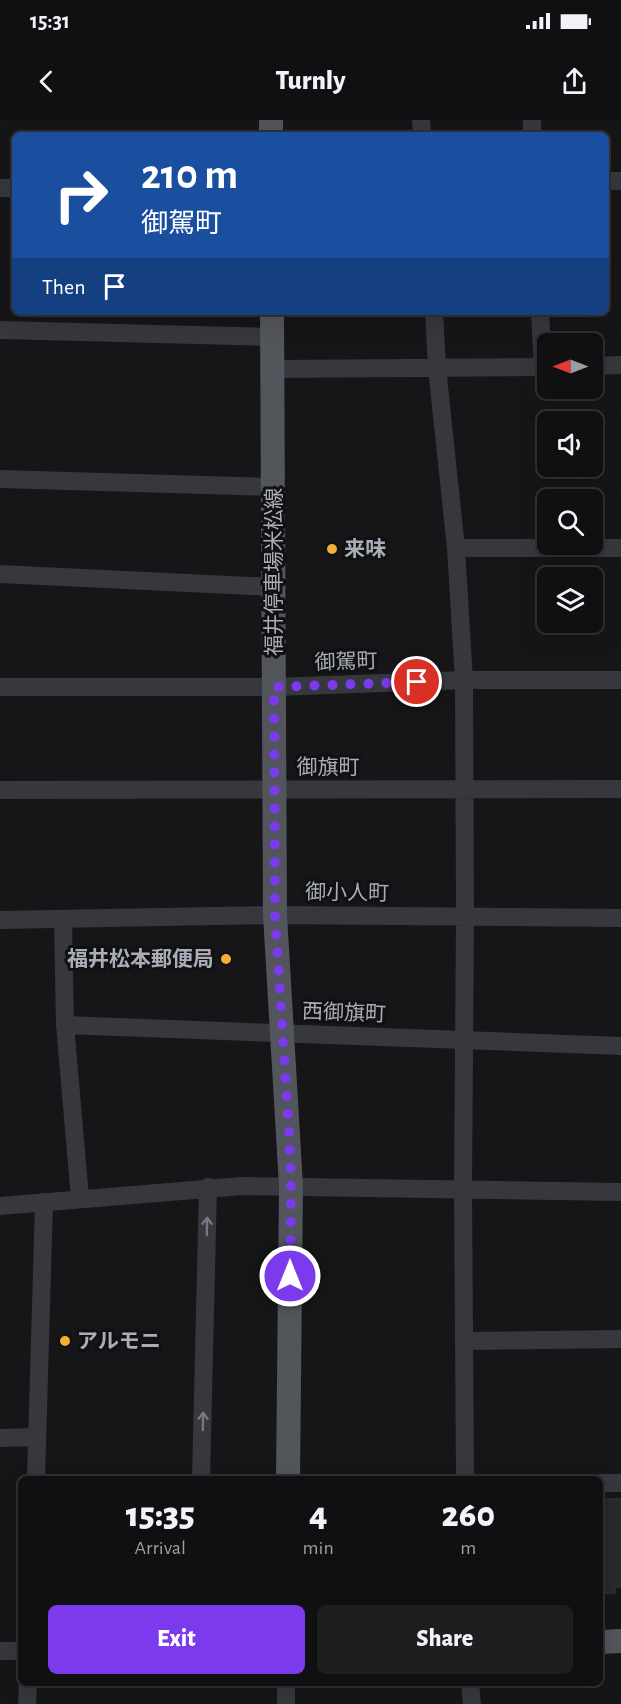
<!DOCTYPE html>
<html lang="en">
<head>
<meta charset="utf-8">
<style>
	:root { --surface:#101012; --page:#1e1e20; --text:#f1f3f6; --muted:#9c9d9f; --line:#303032; --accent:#7c3aed }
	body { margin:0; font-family:"Alegreya Sans","Noto Sans JP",sans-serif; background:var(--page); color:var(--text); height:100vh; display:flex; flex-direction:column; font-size:22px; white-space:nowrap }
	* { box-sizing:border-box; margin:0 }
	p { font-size:20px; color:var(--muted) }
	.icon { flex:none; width:33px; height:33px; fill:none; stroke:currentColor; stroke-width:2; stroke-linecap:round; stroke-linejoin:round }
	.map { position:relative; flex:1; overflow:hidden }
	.side { position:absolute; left:18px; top:1356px; width:585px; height:210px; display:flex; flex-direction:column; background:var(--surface); border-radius:9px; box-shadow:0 6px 24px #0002,0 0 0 2px var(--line) }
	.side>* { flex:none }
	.guide { position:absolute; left:12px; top:12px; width:597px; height:183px; border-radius:9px; box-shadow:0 6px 24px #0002,0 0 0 2px var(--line); background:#1a4fa0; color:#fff; overflow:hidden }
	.needle { width:39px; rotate:270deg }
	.fabs { position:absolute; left:537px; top:213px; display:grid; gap:12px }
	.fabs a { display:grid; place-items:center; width:66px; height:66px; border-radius:9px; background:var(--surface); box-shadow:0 6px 24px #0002,0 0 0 2px var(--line); font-size:30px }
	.pin { position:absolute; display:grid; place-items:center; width:51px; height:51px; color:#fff; margin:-26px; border:3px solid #fff; border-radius:50%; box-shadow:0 2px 6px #0007 }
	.me { position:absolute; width:66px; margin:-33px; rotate:0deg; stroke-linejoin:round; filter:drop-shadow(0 0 4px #0008) }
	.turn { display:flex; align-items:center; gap:21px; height:126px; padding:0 30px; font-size:27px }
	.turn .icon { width:78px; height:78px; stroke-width:2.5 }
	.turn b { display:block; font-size:42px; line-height:51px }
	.then { display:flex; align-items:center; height:57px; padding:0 30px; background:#0003; gap:12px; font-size:22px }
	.eta { display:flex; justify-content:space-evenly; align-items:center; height:102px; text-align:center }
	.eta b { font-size:36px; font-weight:800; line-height:42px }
	.primary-button { display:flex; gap:12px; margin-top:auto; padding:12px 30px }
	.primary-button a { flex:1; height:69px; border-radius:9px; background:var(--accent); color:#fff; font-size:24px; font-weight:800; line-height:69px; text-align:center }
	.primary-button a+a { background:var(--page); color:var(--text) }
	.status { display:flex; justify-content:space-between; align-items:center; height:42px; padding:0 30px; background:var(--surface); direction:ltr }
	.status svg { height:16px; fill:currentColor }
	header { display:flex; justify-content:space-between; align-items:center; height:78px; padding:0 30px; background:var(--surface); font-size:27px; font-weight:800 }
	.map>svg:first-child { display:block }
</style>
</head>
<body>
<div class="status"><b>15:31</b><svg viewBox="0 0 49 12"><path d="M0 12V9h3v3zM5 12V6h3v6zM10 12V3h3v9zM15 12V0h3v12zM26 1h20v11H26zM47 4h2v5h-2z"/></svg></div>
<header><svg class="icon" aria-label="back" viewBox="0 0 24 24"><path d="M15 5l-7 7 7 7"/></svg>Turnly<svg class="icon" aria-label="share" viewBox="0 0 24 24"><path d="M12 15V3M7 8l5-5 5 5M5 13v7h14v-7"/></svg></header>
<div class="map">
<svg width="621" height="1584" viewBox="0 0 621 1584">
	<rect width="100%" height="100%" fill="#161618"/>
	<path fill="#29292c" stroke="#303034" stroke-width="1.5" d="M600 1379H621V1467H615V1473H600Z"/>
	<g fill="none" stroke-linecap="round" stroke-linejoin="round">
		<path stroke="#37383d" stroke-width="18" d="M421 0 422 15
			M532 0V15
			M606 61H621
			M0 68H15
			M434 192 437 248 456 428 464 560 465 796 463 1069 465 1359
			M540 192 543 247
			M0 210 272 217
			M592 246 621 245
			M273 249 548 247
			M0 359 273 367
			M456 428H621
			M0 454 273 467
			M0 567H275L464 560H621
			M0 670 621 669
			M63 799 65 905 80 1078
			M0 800 275 795 621 798
			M65 905 621 926
			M0 1086 242 1066 621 1072
			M464 1221 621 1219
			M0 1318 37 1317
			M36 1359 44 1082
			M201 1359 208 1067
			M600 1363H621
			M0 1531H21
			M470 1563 472 1584
			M27 1584 28 1563
			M286 1584V1563"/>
		<path stroke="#53555c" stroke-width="24" d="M271 0V15
			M272 192 275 795 291 1066 288 1359
			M600 1522 621 1521"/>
	</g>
	<defs><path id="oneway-shaft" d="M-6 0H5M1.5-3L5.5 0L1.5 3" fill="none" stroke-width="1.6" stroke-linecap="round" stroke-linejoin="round" transform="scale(1.5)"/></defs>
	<g stroke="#757881">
		<use href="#oneway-shaft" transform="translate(207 1106) rotate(-89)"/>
		<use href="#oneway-shaft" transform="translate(203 1301) rotate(-89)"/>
	</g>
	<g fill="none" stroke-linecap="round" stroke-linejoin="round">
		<path stroke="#7c3aed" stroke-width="10" stroke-dasharray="0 18" d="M290 1156 291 1066 289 1012 275 795 274 567 417 562"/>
	</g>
	<g fill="#f2b134" stroke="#111113" stroke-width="2">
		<circle cx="332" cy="429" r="6"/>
		<circle cx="226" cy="839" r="6"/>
		<circle cx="65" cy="1221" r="6"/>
	</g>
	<g text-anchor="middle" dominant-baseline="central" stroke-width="6" stroke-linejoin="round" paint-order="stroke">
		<g font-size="21" font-weight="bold" fill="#a8adb8" stroke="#111113" text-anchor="start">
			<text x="344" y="429">来味</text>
			<text x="214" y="839" text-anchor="end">福井松本郵便局</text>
			<text x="77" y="1221">アルモニ</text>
		</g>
		<g font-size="21" fill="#a8adb8" stroke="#111113">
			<text transform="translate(274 452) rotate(-90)">福井停車場米松線</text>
			<text transform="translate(346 542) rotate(-2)">御駕町</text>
			<text x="328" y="647">御旗町</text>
			<text transform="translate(347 773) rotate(1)">御小人町</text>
			<text transform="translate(344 893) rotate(2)">西御旗町</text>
		</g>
	</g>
</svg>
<div class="fabs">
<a><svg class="needle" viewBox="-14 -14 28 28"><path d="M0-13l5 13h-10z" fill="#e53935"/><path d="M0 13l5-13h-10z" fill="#9c9d9f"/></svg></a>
<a><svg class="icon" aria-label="sound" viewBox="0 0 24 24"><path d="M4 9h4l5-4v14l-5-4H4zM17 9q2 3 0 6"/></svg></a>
<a><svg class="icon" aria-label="search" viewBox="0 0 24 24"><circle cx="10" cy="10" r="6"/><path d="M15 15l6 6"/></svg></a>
<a><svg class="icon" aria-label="layers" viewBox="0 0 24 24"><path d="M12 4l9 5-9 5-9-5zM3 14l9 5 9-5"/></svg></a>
</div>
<div class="pin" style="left:417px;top:562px;background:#d93025"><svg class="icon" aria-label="arrive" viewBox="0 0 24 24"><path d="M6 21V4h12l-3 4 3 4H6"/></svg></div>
<svg class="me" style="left:290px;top:1156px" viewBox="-20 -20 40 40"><circle r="17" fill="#7c3aed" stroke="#fff" stroke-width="3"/><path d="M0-11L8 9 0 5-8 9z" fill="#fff"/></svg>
<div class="guide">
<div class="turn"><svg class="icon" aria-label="right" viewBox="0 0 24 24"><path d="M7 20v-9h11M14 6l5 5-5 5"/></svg><div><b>210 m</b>御駕町</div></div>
<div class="then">Then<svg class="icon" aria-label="arrive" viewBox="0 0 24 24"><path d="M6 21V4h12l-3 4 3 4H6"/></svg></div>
</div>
<section class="side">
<div class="eta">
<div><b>15:35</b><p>Arrival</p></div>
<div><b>4</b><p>min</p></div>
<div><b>260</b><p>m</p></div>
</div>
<div class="primary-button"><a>Exit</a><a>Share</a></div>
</section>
</div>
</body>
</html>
